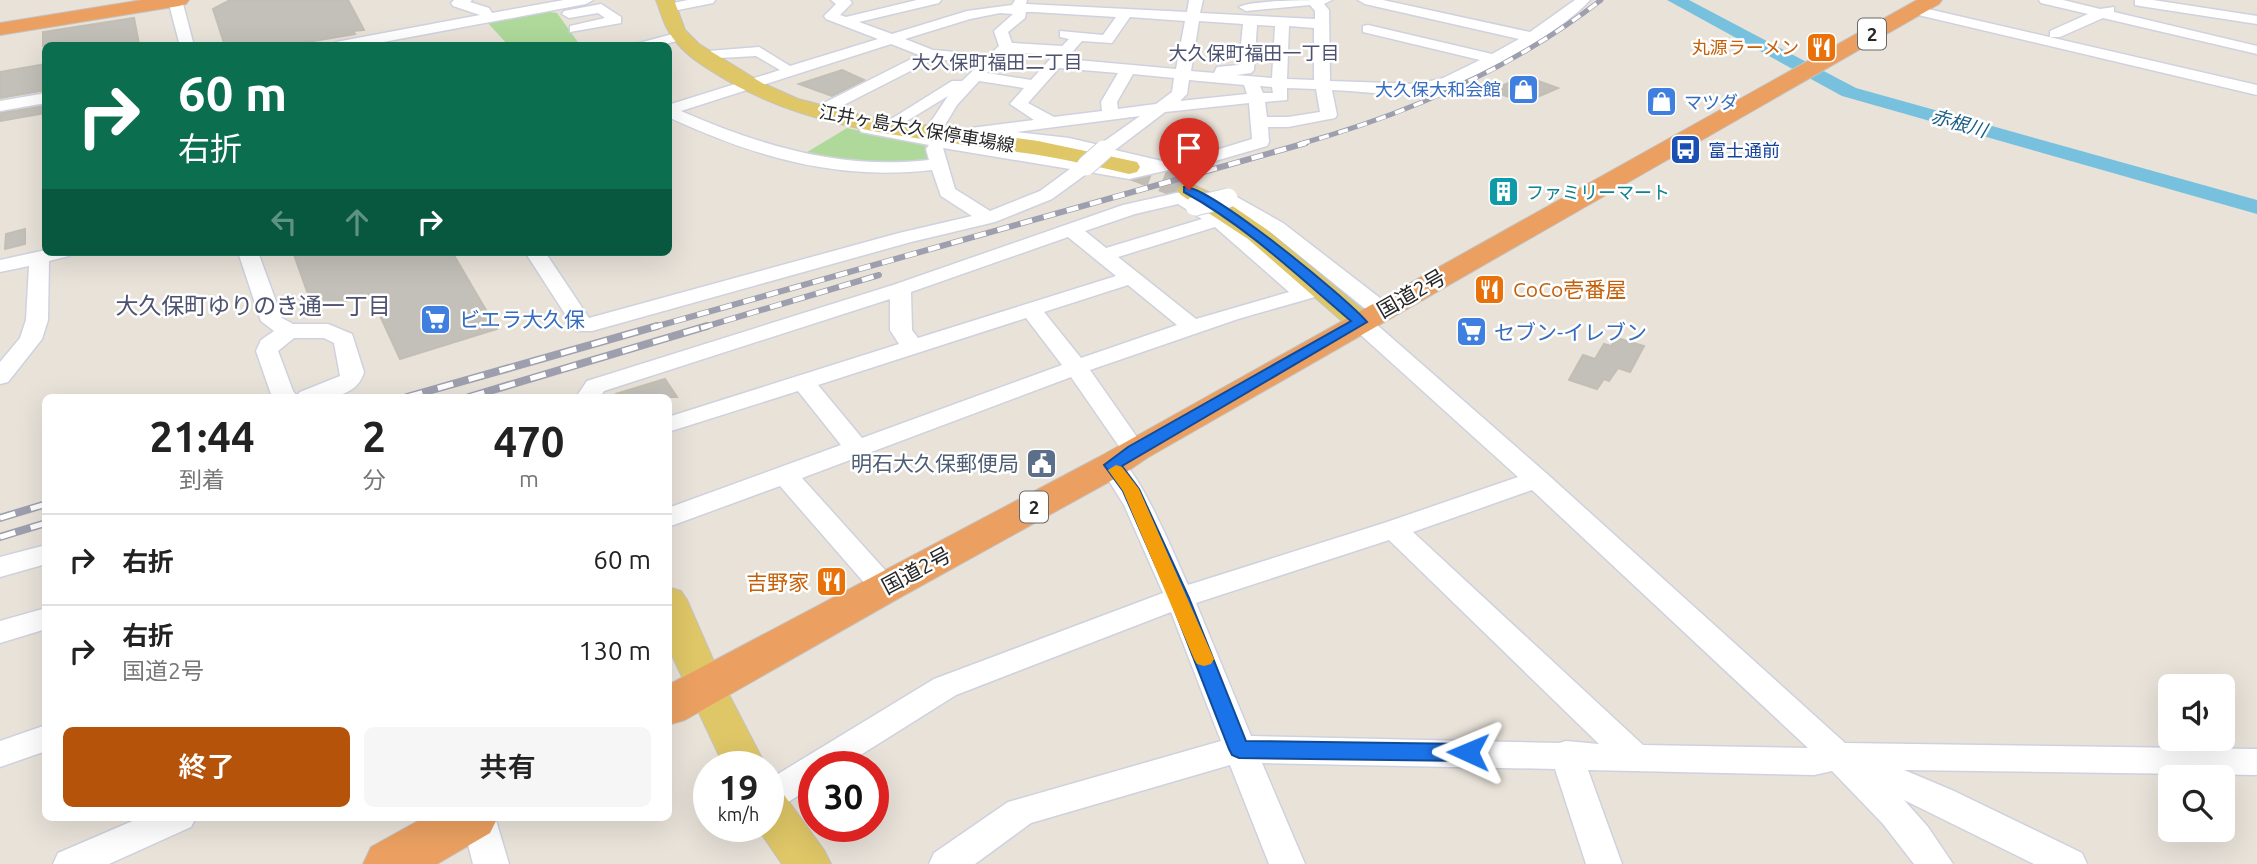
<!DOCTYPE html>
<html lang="ja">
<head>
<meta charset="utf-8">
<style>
	:root { --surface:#fff; --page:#f6f6f6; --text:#222; --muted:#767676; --line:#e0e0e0; --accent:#b45309 }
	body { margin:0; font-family:Ubuntu,"Noto Sans JP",sans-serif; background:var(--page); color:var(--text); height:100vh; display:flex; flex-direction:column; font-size:26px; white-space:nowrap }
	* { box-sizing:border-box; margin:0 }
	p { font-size:23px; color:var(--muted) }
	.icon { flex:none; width:38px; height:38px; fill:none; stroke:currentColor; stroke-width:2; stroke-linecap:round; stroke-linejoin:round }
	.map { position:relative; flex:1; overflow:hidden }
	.sheet { position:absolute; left:42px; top:394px; width:630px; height:427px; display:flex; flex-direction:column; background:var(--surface); border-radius:10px; box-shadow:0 7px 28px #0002 }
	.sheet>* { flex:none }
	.top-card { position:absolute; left:42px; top:42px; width:630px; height:214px; border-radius:10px; box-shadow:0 7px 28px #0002; background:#0b6e4f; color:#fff; overflow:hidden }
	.tools { position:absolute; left:2158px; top:674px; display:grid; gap:14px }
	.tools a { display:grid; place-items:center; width:77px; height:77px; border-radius:10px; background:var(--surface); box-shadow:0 7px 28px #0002; font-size:35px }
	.speed { position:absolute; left:693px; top:751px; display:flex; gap:14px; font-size:35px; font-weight:700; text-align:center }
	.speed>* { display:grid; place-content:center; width:91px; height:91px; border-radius:50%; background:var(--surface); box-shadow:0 7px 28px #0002; line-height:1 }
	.speed small { font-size:18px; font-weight:400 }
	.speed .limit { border:10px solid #d22; background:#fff; color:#111 }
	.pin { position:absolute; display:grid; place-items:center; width:60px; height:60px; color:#fff; margin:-72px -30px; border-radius:50% 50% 50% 0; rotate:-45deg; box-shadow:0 0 7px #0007 }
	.pin .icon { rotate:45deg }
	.me { position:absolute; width:77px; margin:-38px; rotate:271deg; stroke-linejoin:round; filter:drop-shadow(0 0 5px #0008) }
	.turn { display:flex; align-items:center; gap:24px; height:147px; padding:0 21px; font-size:32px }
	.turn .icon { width:91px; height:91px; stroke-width:2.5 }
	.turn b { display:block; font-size:49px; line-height:60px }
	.lanes { display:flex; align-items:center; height:66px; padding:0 21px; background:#0003; justify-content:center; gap:35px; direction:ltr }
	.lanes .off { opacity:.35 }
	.eta { display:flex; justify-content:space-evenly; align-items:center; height:119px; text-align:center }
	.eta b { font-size:42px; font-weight:600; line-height:49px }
	.cta { display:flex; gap:14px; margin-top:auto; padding:14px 21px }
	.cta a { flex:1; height:80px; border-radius:10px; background:var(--accent); color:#fff; font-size:28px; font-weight:600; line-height:80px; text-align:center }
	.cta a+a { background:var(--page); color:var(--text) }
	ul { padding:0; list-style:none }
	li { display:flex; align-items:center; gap:21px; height:91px; padding:0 21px; border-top:2px solid var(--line) }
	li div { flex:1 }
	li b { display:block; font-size:26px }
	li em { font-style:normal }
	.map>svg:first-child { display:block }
</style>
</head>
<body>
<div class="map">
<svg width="2257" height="864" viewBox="0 0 2257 864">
	<rect width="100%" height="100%" fill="#e8e2d9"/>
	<path fill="#afd99b" d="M544 11 557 13 580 45H508L487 22Z
		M847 128 925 145 930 160 879 167 804 154Z"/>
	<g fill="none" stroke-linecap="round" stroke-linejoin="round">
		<path fill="#77c1df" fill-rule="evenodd" d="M1667 0H1689L1856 88 2257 200V214L1842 96Z"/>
	</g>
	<path fill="#c3bfb9" stroke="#c3beb4" stroke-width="2" d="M230 0H348L364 30 353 31 355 34 302 43 303 46H225L213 9Z
		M134 18 139 44 43 46V32Z
		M46 64V90L0 98V72Z
		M842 70 864 80 832 96 799 84Z
		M1524 76 1558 88 1526 102 1490 91Z
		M46 106V113L0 121V113Z
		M25 229V244L5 249 6 234Z
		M293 252H452L497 329 400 359 370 294 325 307 312 305Z
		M1617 338 1644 346 1630 372 1618 368 1609 381 1604 379 1597 389 1569 380 1583 355 1595 359 1604 344 1611 346Z
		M665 379 677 397H617L616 394Z"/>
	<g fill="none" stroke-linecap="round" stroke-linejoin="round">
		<path stroke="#c1bdb5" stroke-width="24" stroke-dasharray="24 12" stroke-linecap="butt" d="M1129 167 1189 190"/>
		<defs>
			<path id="minor" d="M168 0H182L194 46H180Z
				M454 0H472L470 2 489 8 492 13 564 0H593L586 4 362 46H329L336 42 480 15 453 6 451 3Z
				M688 0H715L713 3 668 12 661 8 663 5Z
				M831 0H850L852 3 840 15 846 17 917 0H941L939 3 859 22 892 34 967 11 1012 5 1015 0H1027L1026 4 1187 12 1189 0H1203L1200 13 1315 19V11L1310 5 1246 11 1239 7C1254 0 1311 0 1332 0L1324 4 1329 10 1330 81 1418 84 1443 78 1480 60 1363 32V26L1368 25 1492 54 1519 39 1365 4 1358 0H1383L1530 32 1575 0H1590C1561 33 1461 90 1417 94 1390 96 1360 91 1332 90L1337 115 1335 118 1288 127H1268L1269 142 1267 146 1198 166H1186L1129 179 1089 172 1052 199 995 222 911 242 592 331H576L525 252H545L589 318 899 233 972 216 941 196 932 170C836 181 755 157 668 117V105L780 70 756 56 701 59 694 55 696 52 759 47 790 66 878 39 826 19 824 16 836 4ZM1026 12H1034L1116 17 1103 35 1060 31V37L1069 39 1062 46 1012 43 1008 32 1025 18ZM1000 13 1013 14 994 31 999 46 989 55 933 50 905 39 970 19ZM1130 17 1185 21 1176 69 1066 59 1082 41 1112 43ZM1199 21 1243 24 1239 65 1217 67 1214 73 1191 71ZM1257 25 1275 26 1272 78 1236 75 1251 73 1254 70ZM1289 26 1314 28V80L1287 79ZM891 44 919 55 812 109 810 112 812 115H824L934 59 981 63 962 81H952L888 121 896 126 902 124 948 96 928 126 936 131 942 130 957 105 979 81 1024 88 1010 104 1034 120 971 128 969 132 971 136 1000 134 1001 140 1007 141 1069 148 1140 166 1129 169 867 123 861 124 859 128 861 132 929 145 926 149 929 160C842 170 761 146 681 111ZM1010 52 1054 55 1031 80 987 73ZM1059 68 1118 73 1101 102 1102 111 1054 117 1028 103ZM1133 74 1174 78 1172 92 1156 104 1118 109 1117 102ZM1189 80 1244 85 1247 94 1180 101 1187 94ZM1260 86 1272 87 1273 93H1263ZM1287 88 1316 89 1320 112 1288 117H1267L1265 102 1287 100ZM1249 103 1252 139 1197 156 1162 161 1115 150 1165 112ZM1140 116 1099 145 1069 138 1016 132ZM943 148 1070 169 1040 191 990 211 955 189Z
				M2039 0H2063L2100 9 2114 7V12L2257 46V54L2103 18 2060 37H2050V31L2088 14 2041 3Z
				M2135 0H2153L2257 16V24L2140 6 2135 5Z
				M601 4 621 17V23L570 32V26L605 18 598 13 569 18 562 14 564 11Z
				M1915 6 2257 85V95L1910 13V7Z
				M680 32 685 33V39L657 46H628Z
				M46 93V103L0 111V101Z
				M1181 192 1225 216 1308 287H1322L1325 291 1322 295 1238 319 1090 370 1146 450 1143 455 1134 458 1125 455 1071 377 802 478 894 580 898 587 894 594 884 597 874 594 780 486 668 527V508L841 445 798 391 668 432V417L899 344 890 330V299L604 391 600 397H576L587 381 893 285 1123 205ZM1178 204 1202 219 1106 248 1085 231 1135 214ZM1215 227 1289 292 1196 319 1118 257ZM1068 237 1116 276 918 338 912 330 911 292ZM1128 285 1177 325 1081 358 1044 312ZM1026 318 1062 365 862 438 818 385Z
				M1228 192 1283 223 1389 305 1392 310 1389 315H1373L1269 231 1221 202 1219 198Z
				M46 250V252H72L69 256 49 261 48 320 42 339 8 382 0 384V362L20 338 26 320 29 266 0 272V260Z
				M238 252H258L282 318 293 324H328L352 334 364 372C355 407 300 397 272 397L256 351 261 340 274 331 261 321ZM294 338H324L334 343 340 376 300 392 297 396 293 391 278 351Z
				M1360 316 1368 317 1546 473 1845 743 2257 749V775L1904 770 1954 791 2082 853 2087 864H2034L1904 800 1928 827 1953 864H1914L1883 824 1832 771 1814 775 1588 770 1622 864H1586L1555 769 1262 763 1305 864H1269L1230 765 1031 823 975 864H929L934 853 1008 802 1221 741 1171 612 956 695 843 766H814V786L780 807 768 811V780L934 679 1163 593 1124 505 1099 465 1103 459C1108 458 1114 456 1119 459 1139 469 1177 561 1188 585L1384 523 1518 477 1352 327 1349 322 1352 317ZM1532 490 1808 748 1643 745 1413 532ZM1389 540 1599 744 1566 741 1559 743 1251 736 1196 603Z
				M46 545V564L0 577V557Z
				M46 608V629L0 643V621Z
				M46 725V751L0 767V741Z
				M142 817H196L191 827 109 864H53L58 853Z
				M461 817H495L509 864H473Z"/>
			<path id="major" d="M656 0H674L685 30 699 44 762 83 798 99 867 117 1038 141 1137 162 1140 167 1137 172 1129 174C1095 166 1060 158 1025 153 924 138 818 133 728 81 710 70 690 59 677 43 665 30 662 15 656 0Z
				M1189 183 1221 198 1266 229 1370 316 1374 322 1370 328 1360 330 1350 328 1248 239 1181 195 1177 190 1181 185Z
				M668 587 681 591 687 600 725 687 766 766H724L668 647Z
				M768 790 784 795 824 850 831 864H782L756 826H768Z"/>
			<path id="highway" d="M142 0H189L186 4 179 6 0 35V23Z
				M1917 0H1942L1939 4 1147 458 1125 473 899 598 685 720 668 725V685L1099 457Z
				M425 817H498L490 833 437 864H363L371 847Z"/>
		</defs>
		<use href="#minor" stroke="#cfd2de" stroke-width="3"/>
		<use href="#major" stroke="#c3c3c3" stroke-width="2"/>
		<use href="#highway" stroke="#c3c3c3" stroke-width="2"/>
		<use href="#minor" fill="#fff" fill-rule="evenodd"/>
		<use href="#major" fill="#dfc667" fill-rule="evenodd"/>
		<use href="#highway" fill="#eba061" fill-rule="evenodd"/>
		<defs>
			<path id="rail-far2" d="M1300 144C1408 114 1512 69 1601 0"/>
			<path id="rail-far1" d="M651 328 1306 143
				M701 328 879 275"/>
			<path id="rail" d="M407 397 657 326
				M469 397 707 326
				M0 518 46 504
				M0 537 46 523"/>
		</defs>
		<use href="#rail-far2" stroke="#9d9faf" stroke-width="5"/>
		<use href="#rail-far1" stroke="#9d9faf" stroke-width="6"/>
		<use href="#rail" stroke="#9d9faf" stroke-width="8"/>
		<use href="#rail-far2" stroke="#fff" stroke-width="3.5" stroke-dasharray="10" stroke-linecap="butt"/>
		<use href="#rail-far1" stroke="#fff" stroke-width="4.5" stroke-dasharray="12" stroke-linecap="butt"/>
		<use href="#rail" stroke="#fff" stroke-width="5" stroke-dasharray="16" stroke-linecap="butt"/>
		<defs>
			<path id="minor-bridge" d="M1086 166 1104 150
				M1195 206 1228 198"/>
		</defs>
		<use href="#minor-bridge" stroke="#cfd2de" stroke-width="21" stroke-linecap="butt"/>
		<use href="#minor-bridge" stroke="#fff" stroke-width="19"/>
	</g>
	<path fill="#1a73e8" stroke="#114b97" stroke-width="2" d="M1184 187C1208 184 1348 299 1367 322L1122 466 1139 489 1189 598 1246 741 1468 744 1475 746 1478 752 1475 759 1468 761 1239 758 1232 755 1229 749 1170 598 1123 491 1104 465 1128 447 1351 321C1298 276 1246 226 1184 192Z"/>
	<path fill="#f59e0b" d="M1116 465 1122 467 1139 489 1214 659 1211 664 1204 666 1197 664 1194 659 1123 491 1108 470Z"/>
	<defs>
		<symbol id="restaurant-square" viewBox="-11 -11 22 22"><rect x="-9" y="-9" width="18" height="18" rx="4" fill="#e8710a" stroke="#fff"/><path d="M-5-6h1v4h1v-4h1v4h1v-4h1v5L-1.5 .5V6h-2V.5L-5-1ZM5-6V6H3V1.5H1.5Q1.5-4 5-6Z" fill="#fff"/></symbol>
		<symbol id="shop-square" viewBox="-11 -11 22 22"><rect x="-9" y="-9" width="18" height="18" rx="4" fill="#3f7fe0" stroke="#fff"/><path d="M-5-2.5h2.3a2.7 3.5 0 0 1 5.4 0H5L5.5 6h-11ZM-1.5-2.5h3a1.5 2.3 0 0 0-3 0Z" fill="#fff"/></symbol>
		<symbol id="bus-square" viewBox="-11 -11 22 22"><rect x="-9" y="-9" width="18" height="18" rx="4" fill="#1a4fb4" stroke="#fff"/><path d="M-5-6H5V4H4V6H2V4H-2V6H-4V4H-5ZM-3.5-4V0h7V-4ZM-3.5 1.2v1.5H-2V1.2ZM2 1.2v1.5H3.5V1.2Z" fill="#fff"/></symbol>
		<symbol id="building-square" viewBox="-11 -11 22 22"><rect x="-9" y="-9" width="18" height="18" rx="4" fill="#0f9aa8" stroke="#fff"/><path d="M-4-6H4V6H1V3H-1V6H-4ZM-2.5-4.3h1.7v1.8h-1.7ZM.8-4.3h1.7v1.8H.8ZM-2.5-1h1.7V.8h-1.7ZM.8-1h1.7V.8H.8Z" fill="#fff"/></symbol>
		<symbol id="supermarket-square" viewBox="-11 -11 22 22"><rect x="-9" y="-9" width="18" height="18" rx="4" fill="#3f7fe0" stroke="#fff"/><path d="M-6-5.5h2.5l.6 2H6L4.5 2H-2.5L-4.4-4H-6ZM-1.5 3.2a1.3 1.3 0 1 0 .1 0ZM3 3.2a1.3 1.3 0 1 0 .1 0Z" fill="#fff"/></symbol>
		<symbol id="civic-square" viewBox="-11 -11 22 22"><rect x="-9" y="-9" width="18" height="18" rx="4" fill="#5c6f8a" stroke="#fff"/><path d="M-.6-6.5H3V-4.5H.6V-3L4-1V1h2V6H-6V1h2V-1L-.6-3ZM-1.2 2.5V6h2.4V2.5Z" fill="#fff"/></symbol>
	</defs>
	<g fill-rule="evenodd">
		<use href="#restaurant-square" x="1804" y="30" width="35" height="35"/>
		<use href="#shop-square" x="1506" y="72" width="35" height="35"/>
		<use href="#shop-square" x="1644" y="84" width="35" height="35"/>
		<use href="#bus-square" x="1668" y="132" width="35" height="35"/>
		<use href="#building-square" x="1486" y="174" width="35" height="35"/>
		<use href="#restaurant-square" x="1472" y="272" width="35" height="35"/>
		<use href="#supermarket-square" x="418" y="302" width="35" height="35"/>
		<use href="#supermarket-square" x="1454" y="314" width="35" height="35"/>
		<use href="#civic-square" x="1024" y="446" width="35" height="35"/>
		<use href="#restaurant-square" x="814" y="564" width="35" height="35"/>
	</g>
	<g text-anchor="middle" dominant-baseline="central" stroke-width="5" stroke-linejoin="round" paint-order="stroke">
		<g font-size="18" fill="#c56008" stroke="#fff" text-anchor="end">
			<text x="1799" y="47">丸源ラーメン</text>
		</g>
		<g font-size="18" fill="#366cbe" stroke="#fff" text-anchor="end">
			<text x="1501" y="89">大久保大和会館</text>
			<text x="1684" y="102" text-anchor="start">マツダ</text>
		</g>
		<g font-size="18" fill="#272727" stroke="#fff">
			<text transform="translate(917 128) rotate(10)">江井ヶ島大久保停車場線</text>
		</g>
		<g font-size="18" fill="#164399" stroke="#fff" text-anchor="start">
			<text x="1708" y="150">富士通前</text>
		</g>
		<g font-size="18" fill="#0d838f" stroke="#fff" text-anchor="start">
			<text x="1526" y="192">ファミリーマート</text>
		</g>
		<g fill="#fff" stroke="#686868" stroke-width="2">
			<rect x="1858" y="18.5" width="28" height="31" rx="5"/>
			<rect x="1020" y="491.5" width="28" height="31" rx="5"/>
		</g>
		<g font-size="19" font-weight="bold" fill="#272727">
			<text x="1872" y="34">2</text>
			<text x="1034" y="507">2</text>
		</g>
		<g font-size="19" fill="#4d5271" stroke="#fff">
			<text x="1254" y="53">大久保町福田一丁目</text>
			<text x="997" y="62">大久保町福田二丁目</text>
		</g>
		<g font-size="19" font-style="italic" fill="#1b5f86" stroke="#fff">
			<text transform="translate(1959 123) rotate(16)">赤根川</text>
		</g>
		<g font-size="21" fill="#c56008" stroke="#fff" text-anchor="start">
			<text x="1513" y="289">CoCo壱番屋</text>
			<text x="809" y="582" text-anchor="end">吉野家</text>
		</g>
		<g font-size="21" fill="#272727" stroke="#fff">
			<text transform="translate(1411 293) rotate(-30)">国道2号</text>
			<text transform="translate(916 570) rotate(-28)">国道2号</text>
		</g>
		<g font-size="21" fill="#366cbe" stroke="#fff" text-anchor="start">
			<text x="459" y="319">ビエラ大久保</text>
			<text x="1494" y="332">セブン-イレブン</text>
		</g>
		<g font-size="21" fill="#4e5e75" stroke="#fff" text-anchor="end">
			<text x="1019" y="463">明石大久保郵便局</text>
		</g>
		<g font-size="23" fill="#4d5271" stroke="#fff">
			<text x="253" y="305">大久保町ゆりのき通一丁目</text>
		</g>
	</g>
</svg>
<div class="tools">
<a><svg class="icon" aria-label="sound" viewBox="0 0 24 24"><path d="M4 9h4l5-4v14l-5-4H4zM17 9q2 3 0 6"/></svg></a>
<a><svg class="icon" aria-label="search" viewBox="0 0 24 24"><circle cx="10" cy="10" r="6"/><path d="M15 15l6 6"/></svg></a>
</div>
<div class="speed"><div>19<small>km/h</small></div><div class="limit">30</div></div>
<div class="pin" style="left:1189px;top:190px;background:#d93025"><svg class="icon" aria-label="arrive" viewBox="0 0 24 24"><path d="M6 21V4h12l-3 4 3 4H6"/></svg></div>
<svg class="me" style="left:1468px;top:752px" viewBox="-20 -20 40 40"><path d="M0-17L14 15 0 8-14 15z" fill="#1a73e8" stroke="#fff" stroke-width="4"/></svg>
<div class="top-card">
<div class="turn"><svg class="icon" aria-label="right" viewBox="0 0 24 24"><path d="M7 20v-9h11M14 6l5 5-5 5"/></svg><div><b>60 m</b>右折</div></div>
<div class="lanes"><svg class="icon off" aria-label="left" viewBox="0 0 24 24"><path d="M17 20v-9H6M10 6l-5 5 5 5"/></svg><svg class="icon off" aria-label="ahead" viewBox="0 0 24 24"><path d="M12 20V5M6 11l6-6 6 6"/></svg><svg class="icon" aria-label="right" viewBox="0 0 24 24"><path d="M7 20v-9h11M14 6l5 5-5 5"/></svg></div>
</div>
<section class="sheet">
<div class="eta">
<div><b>21:44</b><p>到着</p></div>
<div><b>2</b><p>分</p></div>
<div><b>470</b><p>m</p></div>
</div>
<ul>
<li><svg class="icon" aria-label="right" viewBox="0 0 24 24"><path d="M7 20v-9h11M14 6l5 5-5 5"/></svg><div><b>右折</b></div><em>60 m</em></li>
<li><svg class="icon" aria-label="right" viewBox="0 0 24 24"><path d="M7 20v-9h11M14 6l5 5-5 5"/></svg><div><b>右折</b><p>国道2号</p></div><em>130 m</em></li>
</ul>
<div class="cta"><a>終了</a><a>共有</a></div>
</section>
</div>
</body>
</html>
